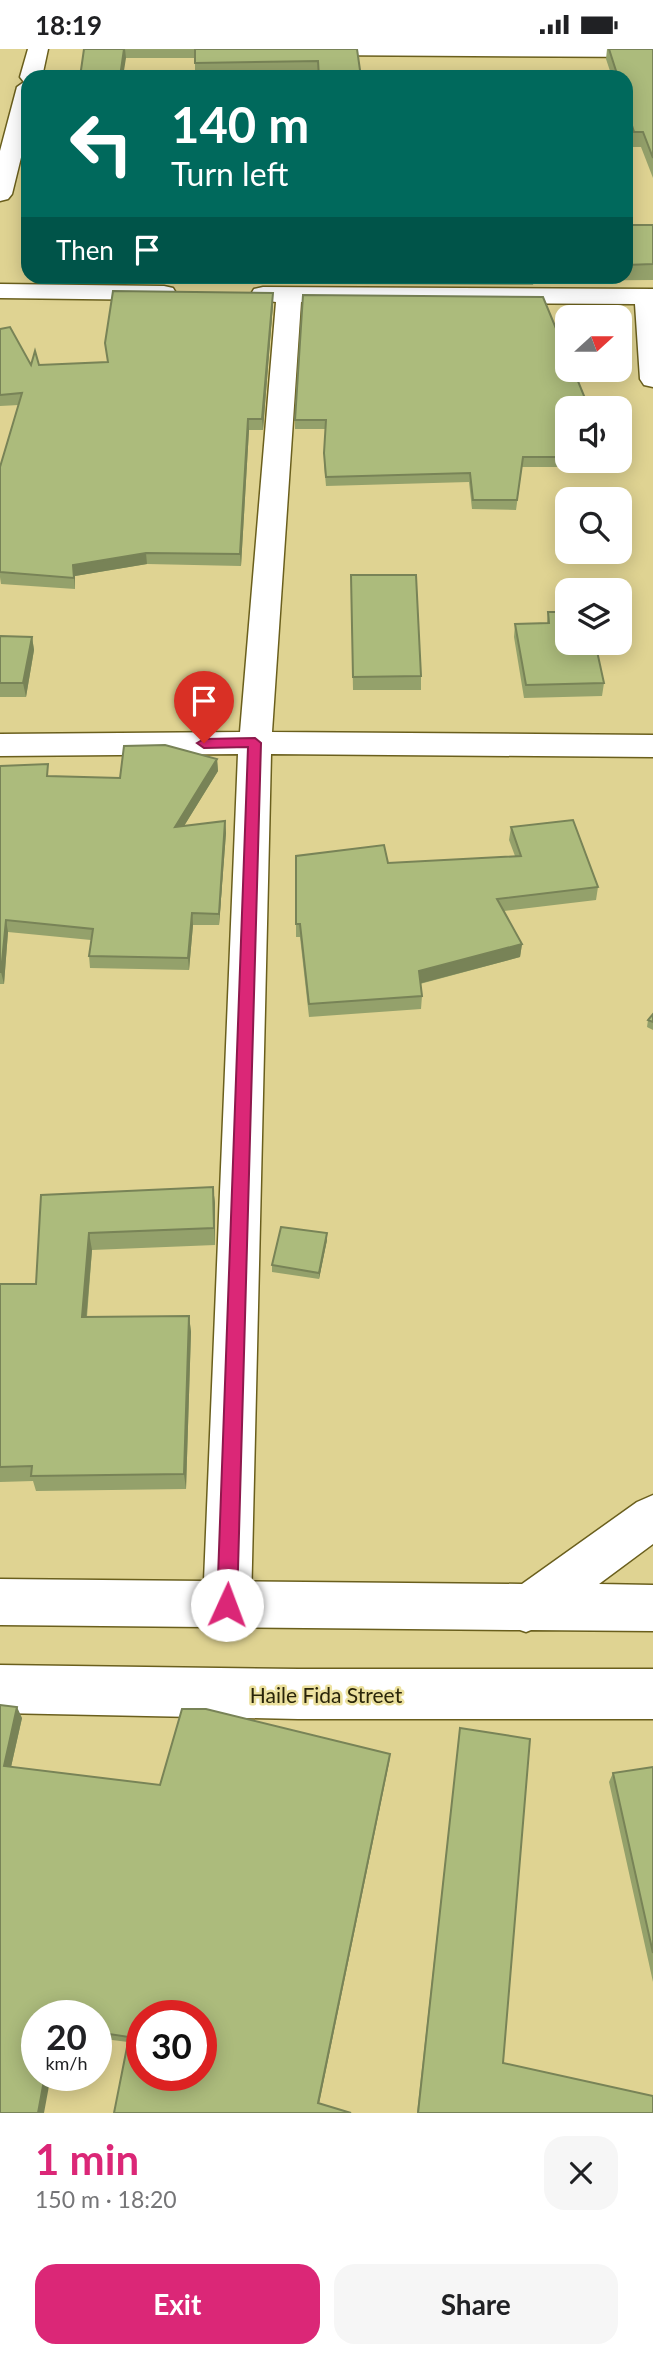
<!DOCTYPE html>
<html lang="en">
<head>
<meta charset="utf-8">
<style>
	:root { --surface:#fff; --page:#f6f6f6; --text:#202124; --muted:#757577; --accent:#db2777 }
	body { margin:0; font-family:Lato,sans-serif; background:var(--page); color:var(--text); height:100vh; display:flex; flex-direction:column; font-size:26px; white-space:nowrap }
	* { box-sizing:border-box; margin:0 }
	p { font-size:23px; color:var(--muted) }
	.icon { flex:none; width:38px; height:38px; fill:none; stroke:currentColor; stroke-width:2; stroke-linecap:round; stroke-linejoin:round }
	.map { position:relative; height:2064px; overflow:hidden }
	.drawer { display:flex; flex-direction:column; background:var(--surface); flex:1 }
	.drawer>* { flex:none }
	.banner { position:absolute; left:21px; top:21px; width:612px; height:214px; border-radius:21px; box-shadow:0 4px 18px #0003; background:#00695c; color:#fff; overflow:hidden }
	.needle { width:46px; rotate:69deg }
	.tools { position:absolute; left:555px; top:256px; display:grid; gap:14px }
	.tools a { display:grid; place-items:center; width:77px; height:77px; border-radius:14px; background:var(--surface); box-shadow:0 4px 18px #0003; font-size:35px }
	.speed { position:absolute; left:21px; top:1951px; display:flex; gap:14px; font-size:35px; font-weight:700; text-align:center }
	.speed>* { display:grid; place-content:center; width:91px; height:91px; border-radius:50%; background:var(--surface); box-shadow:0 4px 18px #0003; line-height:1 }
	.speed small { font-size:18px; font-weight:400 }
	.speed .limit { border:10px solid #d22; background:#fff; color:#111 }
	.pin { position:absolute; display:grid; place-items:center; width:60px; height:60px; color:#fff; margin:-72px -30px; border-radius:50% 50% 50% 0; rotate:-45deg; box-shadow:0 0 7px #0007 }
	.pin .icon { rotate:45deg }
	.me { position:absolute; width:77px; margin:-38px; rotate:2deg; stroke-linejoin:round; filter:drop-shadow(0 0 5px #0008) }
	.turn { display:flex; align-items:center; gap:24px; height:147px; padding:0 35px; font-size:32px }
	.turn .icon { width:91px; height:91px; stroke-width:2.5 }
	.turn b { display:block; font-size:49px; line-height:60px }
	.then { display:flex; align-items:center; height:66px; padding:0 35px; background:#0003; gap:14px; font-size:26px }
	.round { display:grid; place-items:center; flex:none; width:74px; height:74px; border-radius:21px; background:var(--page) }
	.head { display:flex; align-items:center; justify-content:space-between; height:119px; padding:0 35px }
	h1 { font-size:42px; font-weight:700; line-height:52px; color:var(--accent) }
	.primary-button { display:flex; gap:14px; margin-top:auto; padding:14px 35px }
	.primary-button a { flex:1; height:80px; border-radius:21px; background:var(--accent); color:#fff; font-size:28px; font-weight:700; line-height:80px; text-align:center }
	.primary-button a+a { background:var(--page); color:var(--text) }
	.status { display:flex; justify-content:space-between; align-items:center; height:49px; padding:0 35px; background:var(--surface); direction:ltr }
	.status svg { height:19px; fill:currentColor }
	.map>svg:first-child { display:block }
</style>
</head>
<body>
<div class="status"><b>18:19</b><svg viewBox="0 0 49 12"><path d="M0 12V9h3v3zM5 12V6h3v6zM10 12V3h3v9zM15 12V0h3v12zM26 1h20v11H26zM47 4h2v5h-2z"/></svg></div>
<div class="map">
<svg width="653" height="2064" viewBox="0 0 653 2064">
	<rect width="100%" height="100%" fill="#dfd392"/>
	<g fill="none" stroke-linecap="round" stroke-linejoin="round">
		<defs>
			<path id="minor" d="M28 0H48L42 28H28V80L12 145 8 150 0 152V102L17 38 24 33 20 28Z
				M309 0H653V8L319 6 312 4Z
				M0 235 164 237 173 239 176 244 173 249 164 251 0 249Z
				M263 238 653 240V338L644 336 640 330 635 255 301 253 272 683 653 686V708L271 705 251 1556 244 1572 227 1579 210 1572 203 1556 238 705 0 707V685L240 683 276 253 254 250 251 245 254 240Z"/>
			<path id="tertiary" d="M653 1446V1495L599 1535 653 1536V1582L531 1581 526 1583 520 1581 0 1576V1530L522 1535 637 1453Z
				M0 1616 298 1620H653V1670H298L0 1664Z"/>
		</defs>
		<use href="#minor" stroke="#6a5f1d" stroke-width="3"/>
		<use href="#tertiary" stroke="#6a5f1d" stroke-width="3"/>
		<use href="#minor" fill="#fff" fill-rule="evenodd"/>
		<use href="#tertiary" fill="#fff" fill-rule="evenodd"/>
	</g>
	<path fill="#94a16b" d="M84 0H357L361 28H318V26L195 28V9H126Z
		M607 0H653V129L641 98H633L626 78V28H612L606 10Z
		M626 176H653V231L534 232 533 236 316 235V228H626Z
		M116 228H226V234L117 233Z
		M273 244V255L263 381H249L241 517 147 515 75 527V540L1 535 0 528V418L19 356 0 357V280L31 316H39L108 313Z
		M567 359V411H597L596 418H522L516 461 472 460 469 433 326 437 324 414 326 380H295V371Z
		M351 539 421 627V641H353Z
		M548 563 604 634 602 647 524 649 514 588 515 575 547 574Z
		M0 587 32 588 34 601 26 648H0Z
		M217 710 218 722 184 777 225 772 226 784 219 876H193L189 921 90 919 89 907 91 891 8 883 4 935H0V717L50 727 120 729Z
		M511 778 598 838 596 851 504 862 522 895 520 908 420 935 422 947 421 960 309 968 300 888H296V807L388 814 515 807 509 791Z
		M653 965V981L647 978 648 971Z
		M213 1138 215 1155V1196L92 1201 87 1268 189 1267 191 1283 186 1440 36 1442 33 1432 0 1433V1235H36L41 1146Z
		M327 1191 319 1230 272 1223V1216Z
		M0 1656 22 1669 11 1718 160 1736 390 1705 389 1714 114 2064 128 1993 96 1989V1967H37Z
		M460 1679 503 2014 653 2064H417Z
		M653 1718V1933L609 1733 613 1724Z"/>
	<path fill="#788357" d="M124 0H125L126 9 123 28H120Z
		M273 244V255L263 381 262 370Z
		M248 370 249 381 241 517 240 505Z
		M146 504 147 515 75 527V540L73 516Z
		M32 588 34 601 26 648 23 634Z
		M217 710 218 722 176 790 175 778Z
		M225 772 226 784 219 876V865Z
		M192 864 193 876 189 921 188 909Z
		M6 871 8 883 4 935 1 923Z
		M522 895 520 908 418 935 419 922Z
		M213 1138 215 1155V1196L214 1179Z
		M89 1184 92 1201 85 1284 82 1268Z
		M327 1184V1191L319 1230V1224Z
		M189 1267 191 1283 186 1440 184 1425Z
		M17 1658 22 1669 9 1727 4 1717Z
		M390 1705 389 1714 318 2060V2054Z
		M45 2026H51L44 2064H38Z"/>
	<path fill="#acbb7c" stroke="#788357" stroke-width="2" fill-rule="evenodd" d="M84 0H124L120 28H80Z
		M195 0H357L361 28H319L318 12 195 14Z
		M609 0H653V109L643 83H634L626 57V28H618Z
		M626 176H653V215L626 216Z
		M113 242 273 244 262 370H248L240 505 146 504 73 516 74 529 0 523V418L22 344 0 346V280L10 278 31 316 35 302 39 316 108 313 105 294Z
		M303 246 543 248 567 306V320H573L589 359H567V408H523L517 451H473L470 424 326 428 324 404 326 371H295Z
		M351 526H416L421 627 353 628Z
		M548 563H567V593H595L604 634 526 636 515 575 549 574Z
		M0 587 32 588 23 634H0Z
		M165 696 217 710 175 778 225 772 219 865 192 864 188 909 89 907 93 880 6 871 1 923H0V717L48 715 47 727 120 729 124 697Z
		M573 771 598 838 497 850 522 895 419 922 422 947 309 955 300 875H296V807L384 796 388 814 521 807 511 778Z
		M653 965V973L648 971Z
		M213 1138 214 1179 89 1184 82 1268 189 1267 184 1425 31 1427 32 1417 0 1418V1235H36L41 1146Z
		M281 1178 327 1184 319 1224 272 1216Z
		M0 1656 17 1658 4 1717 160 1736 182 1660H206L390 1705 318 2054 351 2064H114L129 1988 96 1983V1967H37V2026H45L38 2064H0ZM142 1967H201V2026H142Z
		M460 1679 530 1690 503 2014 653 2047V2064H418Z
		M653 1718V1904L613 1724Z"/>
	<path fill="#db2777" stroke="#8e194d" stroke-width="2" d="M255 689 261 694 237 1556 234 1563 227 1565 220 1563 217 1556 248 698 204 699 197 694 204 690Z"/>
	<g text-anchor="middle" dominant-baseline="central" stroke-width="5" stroke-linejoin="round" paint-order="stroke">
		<g font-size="21" fill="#2a250a" stroke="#ece19e">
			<text x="326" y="1645">Haile Fida Street</text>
		</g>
	</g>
</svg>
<div class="tools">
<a><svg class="needle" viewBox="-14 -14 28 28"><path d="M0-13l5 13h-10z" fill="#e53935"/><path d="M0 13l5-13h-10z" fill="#757577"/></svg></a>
<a><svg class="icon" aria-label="sound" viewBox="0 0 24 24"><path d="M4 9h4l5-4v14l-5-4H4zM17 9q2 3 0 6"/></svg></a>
<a><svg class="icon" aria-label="search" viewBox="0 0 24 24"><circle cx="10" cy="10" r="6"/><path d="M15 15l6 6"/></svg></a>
<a><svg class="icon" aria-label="layers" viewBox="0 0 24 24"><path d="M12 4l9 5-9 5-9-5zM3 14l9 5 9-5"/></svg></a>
</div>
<div class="speed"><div>20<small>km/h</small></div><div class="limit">30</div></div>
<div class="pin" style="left:204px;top:694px;background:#d93025"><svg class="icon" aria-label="arrive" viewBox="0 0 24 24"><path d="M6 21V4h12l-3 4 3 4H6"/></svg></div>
<svg class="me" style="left:227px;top:1556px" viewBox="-20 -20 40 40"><circle r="19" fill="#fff"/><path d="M0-13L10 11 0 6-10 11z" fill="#db2777"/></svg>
<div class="banner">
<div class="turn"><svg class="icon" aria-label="left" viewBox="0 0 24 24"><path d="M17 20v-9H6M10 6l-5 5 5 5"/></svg><div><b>140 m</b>Turn left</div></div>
<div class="then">Then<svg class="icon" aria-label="arrive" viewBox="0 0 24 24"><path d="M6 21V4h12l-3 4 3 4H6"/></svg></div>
</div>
</div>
<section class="drawer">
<div class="head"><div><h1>1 min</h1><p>150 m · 18:20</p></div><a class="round"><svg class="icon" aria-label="close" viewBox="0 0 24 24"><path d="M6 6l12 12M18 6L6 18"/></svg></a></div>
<div class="primary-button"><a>Exit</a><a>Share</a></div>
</section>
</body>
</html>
